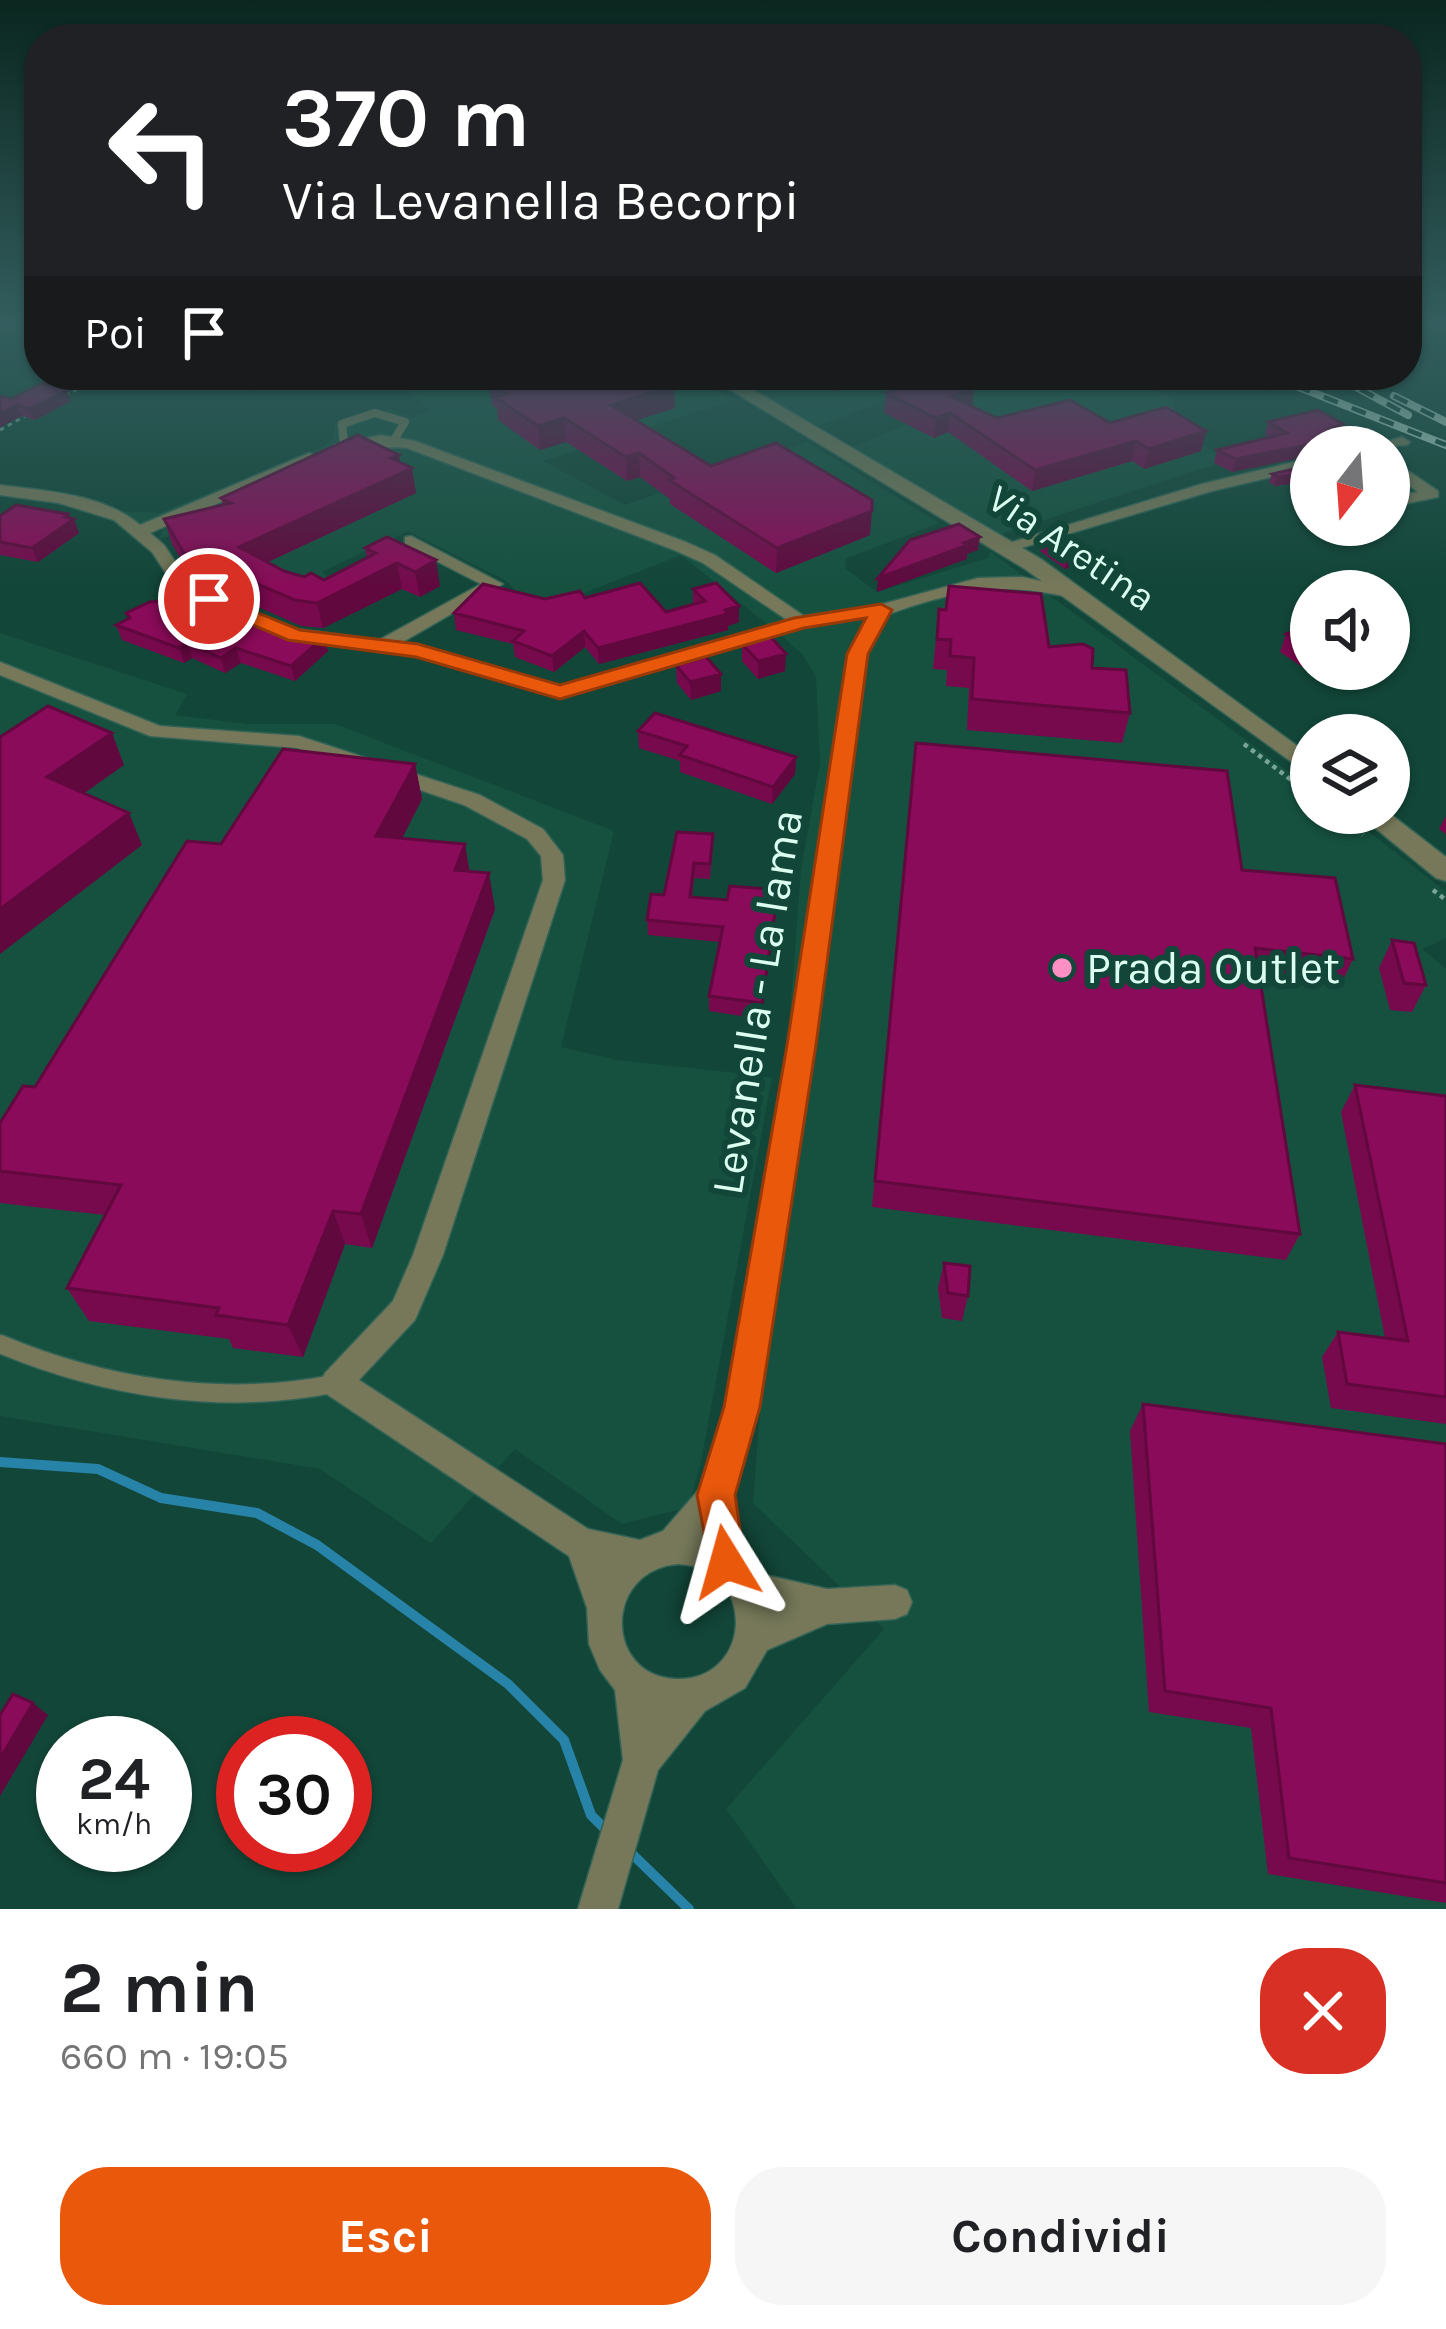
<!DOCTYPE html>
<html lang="it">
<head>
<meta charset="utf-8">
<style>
	:root { --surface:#fff; --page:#f6f6f6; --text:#202124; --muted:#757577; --accent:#ea580c }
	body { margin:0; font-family:Karla,sans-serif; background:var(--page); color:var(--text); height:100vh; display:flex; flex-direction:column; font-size:45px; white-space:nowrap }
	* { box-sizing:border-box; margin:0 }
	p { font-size:39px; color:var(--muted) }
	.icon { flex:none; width:66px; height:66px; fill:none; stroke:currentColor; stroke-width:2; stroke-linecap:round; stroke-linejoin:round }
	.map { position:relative; height:1909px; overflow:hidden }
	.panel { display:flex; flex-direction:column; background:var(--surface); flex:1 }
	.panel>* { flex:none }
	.top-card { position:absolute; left:24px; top:24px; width:1398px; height:366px; border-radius:48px; box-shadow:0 3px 9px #0004; background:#202124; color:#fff; overflow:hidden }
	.needle { width:78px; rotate:197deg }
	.fabs { position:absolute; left:1290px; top:426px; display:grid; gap:24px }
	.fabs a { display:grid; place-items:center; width:120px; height:120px; border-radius:50%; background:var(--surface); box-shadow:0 3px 9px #0004; font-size:60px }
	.speed { position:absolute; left:36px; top:1716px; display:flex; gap:24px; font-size:60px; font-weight:700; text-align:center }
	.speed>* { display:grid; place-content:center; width:156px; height:156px; border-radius:50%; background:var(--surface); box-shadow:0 3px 9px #0004; line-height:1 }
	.speed small { font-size:30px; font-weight:400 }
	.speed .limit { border:18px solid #d22; background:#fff; color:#111 }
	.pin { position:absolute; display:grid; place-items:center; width:102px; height:102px; color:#fff; margin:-51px; border:6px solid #fff; border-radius:50%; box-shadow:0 3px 12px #0007 }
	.me { position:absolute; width:132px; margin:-66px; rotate:352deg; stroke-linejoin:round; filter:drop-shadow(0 0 9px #0008) }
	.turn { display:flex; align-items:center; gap:42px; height:252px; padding:0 60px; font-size:54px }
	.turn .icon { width:156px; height:156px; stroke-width:2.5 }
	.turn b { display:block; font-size:84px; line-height:102px }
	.then { display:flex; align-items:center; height:114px; padding:0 60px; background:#0003; gap:24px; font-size:45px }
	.round { display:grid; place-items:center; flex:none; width:126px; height:126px; border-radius:48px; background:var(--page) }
	.summary { display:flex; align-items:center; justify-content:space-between; height:204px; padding:0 60px }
	h1 { font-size:72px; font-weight:700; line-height:90px }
	.action { display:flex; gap:24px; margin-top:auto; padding:24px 60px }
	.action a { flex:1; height:138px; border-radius:48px; background:var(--accent); color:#fff; font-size:48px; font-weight:700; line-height:138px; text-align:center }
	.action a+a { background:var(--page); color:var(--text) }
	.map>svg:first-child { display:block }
</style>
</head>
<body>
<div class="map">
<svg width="1446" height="1909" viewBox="0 0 1446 1909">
	<rect width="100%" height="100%" fill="#124638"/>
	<path fill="#165140" d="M410 375H692L734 400 543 461 625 505 807 442 939 523 845 559 846 569 877 592 988 558 991 552 1311 788V813H1345L1446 892V938L1422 949 1446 969V1909H797L726 1809 884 1629 753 1503 801 870 820 763 816 677 803 655 781 635 681 555 536 612 506 581 408 531 322 572 328 577 293 595 204 526 159 539 164 526 144 525 117 511 159 513 325 446 334 436 335 424 352 414 390 410 412 417 430 411 405 387Z
		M724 375H1130L1172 399 1176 417 1189 433 1225 461 998 535 851 448 967 399 928 384 818 426Z
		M0 633 187 694 175 715 248 724H335L614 831 561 1047 617 1060 772 1077 701 1462 688 1507 622 1524 515 1449 431 1543 320 1469 0 1416Z"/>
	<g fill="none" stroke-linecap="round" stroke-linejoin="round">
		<path stroke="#2883a9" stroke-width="10" d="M0 1462 98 1469 161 1498 257 1513 317 1545 508 1684 564 1740 591 1815 610 1834
			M630 1852 689 1909"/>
		<defs>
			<path id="service-far1" d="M344 444 342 424 375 413 405 422 394 440"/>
			<path id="service" d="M0 1344C105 1388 221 1406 333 1384"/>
			<path id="minor" d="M381 435 415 441 686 542 715 555 804 616 879 605 978 578 1022 577 1083 590 1086 594 1077 599C1003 581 960 589 889 614L866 654 814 1045 758 1407 733 1495 742 1555 757 1573 827 1589 895 1585 907 1590 912 1602 907 1614 895 1619 827 1624 767 1650 745 1688 705 1711 658 1770 618 1909H578L623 1760 615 1690 600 1670 589 1644 587 1608 569 1556 325 1393 320 1383 325 1373 393 1301 413 1255 543 880 541 856 527 839 464 805 297 748 150 736 0 675V662L160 726 299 736 480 795 543 829 563 855 565 880 443 1255 415 1320 359 1380 588 1529 640 1540 663 1531 702 1486 726 1407 788 1045 848 654 869 617 803 627 560 698 416 656 289 639V631L296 629 379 640 481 584 405 545V537L411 536 503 584 401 643 560 686 787 620 703 563 674 550 407 448C386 445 350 453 334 445ZM679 1564C759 1569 752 1683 675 1679 603 1675 604 1569 679 1564Z
				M1402 437 1410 442 1407 445 1367 447Z
				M309 453 315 455V461L150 533 164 545 189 582 241 608V616L235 617 177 590 152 552 114 520 59 503 0 495V485C46 491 104 494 140 525Z
				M1311 458V468L1212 491 1011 551 996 547 1202 484Z
				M1389 458 1438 491V497L1389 507V497L1418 492 1389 470Z"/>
			<path id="tertiary" d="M706 375H728L1041 559 1311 756V776L1025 569Z
				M1357 813H1389L1446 857V881L1436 878Z"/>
		</defs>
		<use href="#service-far1" stroke="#326356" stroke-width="9"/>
		<use href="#service" stroke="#326356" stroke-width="21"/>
		<use href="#minor" stroke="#326356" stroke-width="3"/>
		<use href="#tertiary" stroke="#326356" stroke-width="3"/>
		<path stroke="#79a496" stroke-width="3" stroke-dasharray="4.5 4.5" stroke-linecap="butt" d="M65 395 109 375
			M0 430 29 414"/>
		<path stroke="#79a496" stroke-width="4.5" stroke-dasharray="4.5 4.5" stroke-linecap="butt" d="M1244 744 1311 795
			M1334 813 1363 835
			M1433 890 1446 900"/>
		<use href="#service-far1" stroke="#767859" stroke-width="8"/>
		<use href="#service" stroke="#767859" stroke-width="18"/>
		<use href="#minor" fill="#767859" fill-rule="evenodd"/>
		<use href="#tertiary" fill="#767859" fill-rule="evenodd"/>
		<defs>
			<path id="rail" d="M1268 375 1446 445
				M1334 375 1408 415
				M1394 396 1446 422"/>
		</defs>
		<use href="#rail" stroke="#acd3c5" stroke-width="8"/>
		<use href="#rail" stroke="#124638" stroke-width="4.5" stroke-dasharray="15" stroke-linecap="butt"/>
	</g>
	<path fill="#77094d" d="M806 375H881L836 391Z
		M489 382 675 408 636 420 711 466 870 535 776 573 670 504V499L640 477 627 481 566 442 540 450 498 420 497 409 492 405Z
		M974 387 972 406 997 418 1110 423 1206 431 1201 451 1144 469 1132 461 1032 491 948 432 934 438 884 413 886 393Z
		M0 396 11 399 71 401 35 420 21 416 0 427Z
		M1268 422 1343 424 1340 433 1347 437 1344 447H1311L1232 472 1214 463 1217 450 1270 438 1265 434Z
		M401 463 416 493 268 562 284 571 304 577 324 580 367 558 365 548 387 537 440 586 420 597 402 589 323 628 301 626 192 578 172 544 164 519 223 505 221 498Z
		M1311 465V481L1275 486 1269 482 1272 474Z
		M0 516 70 518 79 533 38 562 0 555Z
		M1042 543 1088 553 1086 561 1065 569 1040 551Z
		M693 589 739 606V622L728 626V630L599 664 585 647 554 672 515 657 513 644 456 630 454 613 545 599 585 598 666 612 693 604Z
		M169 600 174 615 328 651 295 681 241 663 225 673 192 658 184 663 122 640 116 625 128 619 126 613Z
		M939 609 1049 647 1092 668 1130 713 1122 743 967 730 969 688 946 686 947 670 933 669Z
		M1311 630V665L1304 668 1280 652 1286 634Z
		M742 644 785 671 758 679 742 661Z
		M676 665 721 674V691L691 700 677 683Z
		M638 731 796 757 795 774 772 804 680 772V761L639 748Z
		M916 743 1242 870 1353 959 1340 986 1259 977 1300 1234 1286 1260 872 1207Z
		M415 764 422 799 402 838 470 871 495 909 372 1248 345 1244 303 1357 233 1348 229 1339 89 1321 67 1288 105 1215 0 1203V1123L35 1087 221 844Z
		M1446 816V834L1439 829Z
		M713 834 710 879 694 878 692 897 727 900 778 890 761 1019 709 1011V996L720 942 648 935 647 920Z
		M1392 940 1426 985 1412 1012 1390 1010 1379 968Z
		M1355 1085 1446 1096V1424L1331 1408 1322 1357 1338 1332 1385 1338 1341 1112Z
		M944 1263 968 1296 962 1321 942 1318 938 1288Z
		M1143 1404 1446 1444V1903L1268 1874 1251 1728 1149 1712 1130 1431Z"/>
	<path fill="#61083e" d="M837 375H881L836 391Z
		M674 385 675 408 612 428 611 405Z
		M974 387 972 406 950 413 948 432 934 438 936 418 952 397Z
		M67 390 71 401 35 420 30 409Z
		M17 405 21 416 1 427 0 414Z
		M564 418 566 442 540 450 538 426Z
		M1206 431 1201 451 1144 469 1149 449Z
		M1347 437 1344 447H1311V456L1232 472 1236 459Z
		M1136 441 1132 461 1032 491 1035 470Z
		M639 453 640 477 627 481 626 457Z
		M399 455 402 473 412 468 416 493 246 572 239 547Z
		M1311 473V481L1275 486 1277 477Z
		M872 511 870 535 776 573 777 548Z
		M68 514 71 521 74 519 79 533 38 562 32 548Z
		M980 537 978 550 967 554V559L877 592 878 578Z
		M1088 553 1086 561 1065 569 1067 560Z
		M436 560 440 586 420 597 415 572Z
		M397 563 402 589 323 628 317 603Z
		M739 606V622L728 626V630L599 664 598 648Z
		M584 631 585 647 554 672 552 656Z
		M324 637 328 651 295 681 291 666Z
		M187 643 192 658 184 663 179 648Z
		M236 648 241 663 225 673 221 658Z
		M1310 650 1311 665 1304 668Z
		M786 654 785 671 758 679V661Z
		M721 674V691L691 700 690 682Z
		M112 733 124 765 62 809 47 777Z
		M796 757 795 774 772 804 773 787Z
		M415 764 422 799 385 872 376 836Z
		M129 813 142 845 0 954V909Z
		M465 844 471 880 455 870Z
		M489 873 495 909 372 1248 361 1214Z
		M778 890 777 906 761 1019 762 1003Z
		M333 1211 345 1244 303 1357 288 1325Z
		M33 1703 48 1715 0 1796V1759Z"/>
	<path fill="#8a0b59" stroke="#61083e" stroke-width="3" d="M514 375H657L674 385 611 405 711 466 776 443 872 500V511L777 548 669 480 674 478 639 453 626 457 564 418 538 426 495 397 506 394 489 382Z
		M930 375H945L974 387 952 397 997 418 1070 400 1110 423 1166 407 1206 431 1149 449 1136 441 1035 470 950 413 936 418 886 393Z
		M42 383 67 390 30 409 17 405 0 414V396L11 399Z
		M1318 410 1343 424 1331 428 1347 437 1236 459 1217 450 1287 433 1268 422Z
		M358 435 399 455 391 458 412 468 239 547 284 571 304 577 311 573 324 580 376 553 365 548 387 537 436 560 415 572 397 563 317 603 295 600 184 553 164 519 231 503 221 498Z
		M1311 465V473L1277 477 1272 474Z
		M16 505 68 514 65 517 74 519 32 548 0 542V516Z
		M959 524 980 537 964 543 968 545 878 578 910 540Z
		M1064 536 1088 553 1067 560 1042 543Z
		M640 583 666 612 705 601 693 589 716 583 739 606 725 610 728 614 598 648 584 631 552 656 513 641 524 631 454 613 483 584 545 599 580 591 585 598Z
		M949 586 1041 594 1049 647 1083 644 1093 649 1092 668 1126 670 1130 713 972 699 974 658 950 656 951 640 937 639 939 609 946 610Z
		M209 596 285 631 324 637 291 666 236 648 221 658 187 643 179 648 116 625 130 618 126 613 150 602 169 600 168 618Z
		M1306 627 1311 630 1310 650 1286 634Z
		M770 636 786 654 758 661 742 644Z
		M706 657 721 674 690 682 676 665Z
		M48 706 112 733 47 777 129 813 0 909V737Z
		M655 713 796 757 773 787 680 755 687 746 638 731Z
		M916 743 1227 771 1242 870 1335 878 1353 959 1255 948 1300 1234 875 1181Z
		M283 749 415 764 376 836 465 844 455 870 489 873 361 1214 333 1211 288 1325 216 1315 219 1308 67 1288 121 1185 0 1171V1123L23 1086 35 1087 187 841 221 844Z
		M677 832 713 834 710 864 694 863 690 897 727 900 730 886 778 890 762 1003 709 996 723 927 647 920 651 894 664 895Z
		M1392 940 1414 943 1426 985 1404 983Z
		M1355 1085 1446 1096V1397L1347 1384 1338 1332 1408 1341Z
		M944 1263 970 1266 968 1296 948 1293Z
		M1143 1404 1446 1444V1883L1289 1858 1271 1708 1165 1691Z
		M13 1694 33 1703 0 1759V1715Z"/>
	<linearGradient id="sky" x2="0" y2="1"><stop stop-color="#0a261f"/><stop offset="0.55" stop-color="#335d5e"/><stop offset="1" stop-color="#335d5e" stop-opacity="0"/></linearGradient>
	<rect width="1446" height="588" fill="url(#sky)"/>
	<path fill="#ea580c" stroke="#983908" stroke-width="3" d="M209 593 300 630 418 644 560 685 794 618 881 604 892 610 868 654 816 1045 760 1407 735 1495 745 1562 739 1575 726 1581 712 1575 697 1495 724 1407 787 1045 847 654 866 618 804 628 560 699 416 657 288 640 202 603 199 599Z"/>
	<circle fill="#fc8fc3" stroke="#124638" stroke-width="4.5" cx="1062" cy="968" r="12"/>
	<g text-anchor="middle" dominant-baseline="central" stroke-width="12" stroke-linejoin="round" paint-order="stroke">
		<g font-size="39" fill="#dbfef1" stroke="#124638">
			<text transform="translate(1072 548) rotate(34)">Via Aretina</text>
		</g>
		<g font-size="45" fill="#dbfef1" stroke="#124638" text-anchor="start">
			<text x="1086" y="968">Prada Outlet</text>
		</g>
		<g font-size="45" fill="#dbfef1" stroke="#124638">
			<text transform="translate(757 1002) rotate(-81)">Levanella - La lama</text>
		</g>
	</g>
</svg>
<div class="fabs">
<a><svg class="needle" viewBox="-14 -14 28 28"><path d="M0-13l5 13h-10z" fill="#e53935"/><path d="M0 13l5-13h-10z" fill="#757577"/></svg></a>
<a><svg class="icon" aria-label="sound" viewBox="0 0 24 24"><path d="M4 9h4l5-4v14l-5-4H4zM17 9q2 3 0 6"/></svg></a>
<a><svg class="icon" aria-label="layers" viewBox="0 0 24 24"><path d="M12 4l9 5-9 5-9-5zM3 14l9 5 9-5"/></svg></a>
</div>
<div class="speed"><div>24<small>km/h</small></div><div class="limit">30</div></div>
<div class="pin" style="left:209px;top:599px;background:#d93025"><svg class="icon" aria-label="arrive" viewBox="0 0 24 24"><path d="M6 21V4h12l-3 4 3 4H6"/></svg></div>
<svg class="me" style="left:726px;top:1562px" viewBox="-20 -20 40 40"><path d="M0-17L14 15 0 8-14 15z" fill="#ea580c" stroke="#fff" stroke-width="4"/></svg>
<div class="top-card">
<div class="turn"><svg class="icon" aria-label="left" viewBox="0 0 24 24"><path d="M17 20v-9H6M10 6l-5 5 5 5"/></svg><div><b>370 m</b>Via Levanella Becorpi</div></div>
<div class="then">Poi<svg class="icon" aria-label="arrive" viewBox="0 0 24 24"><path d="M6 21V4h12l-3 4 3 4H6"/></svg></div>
</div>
</div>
<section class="panel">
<div class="summary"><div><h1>2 min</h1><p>660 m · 19:05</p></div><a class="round" style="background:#d93025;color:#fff"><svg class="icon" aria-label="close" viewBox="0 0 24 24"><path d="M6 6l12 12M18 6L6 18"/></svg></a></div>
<div class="action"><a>Esci</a><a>Condividi</a></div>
</section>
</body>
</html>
